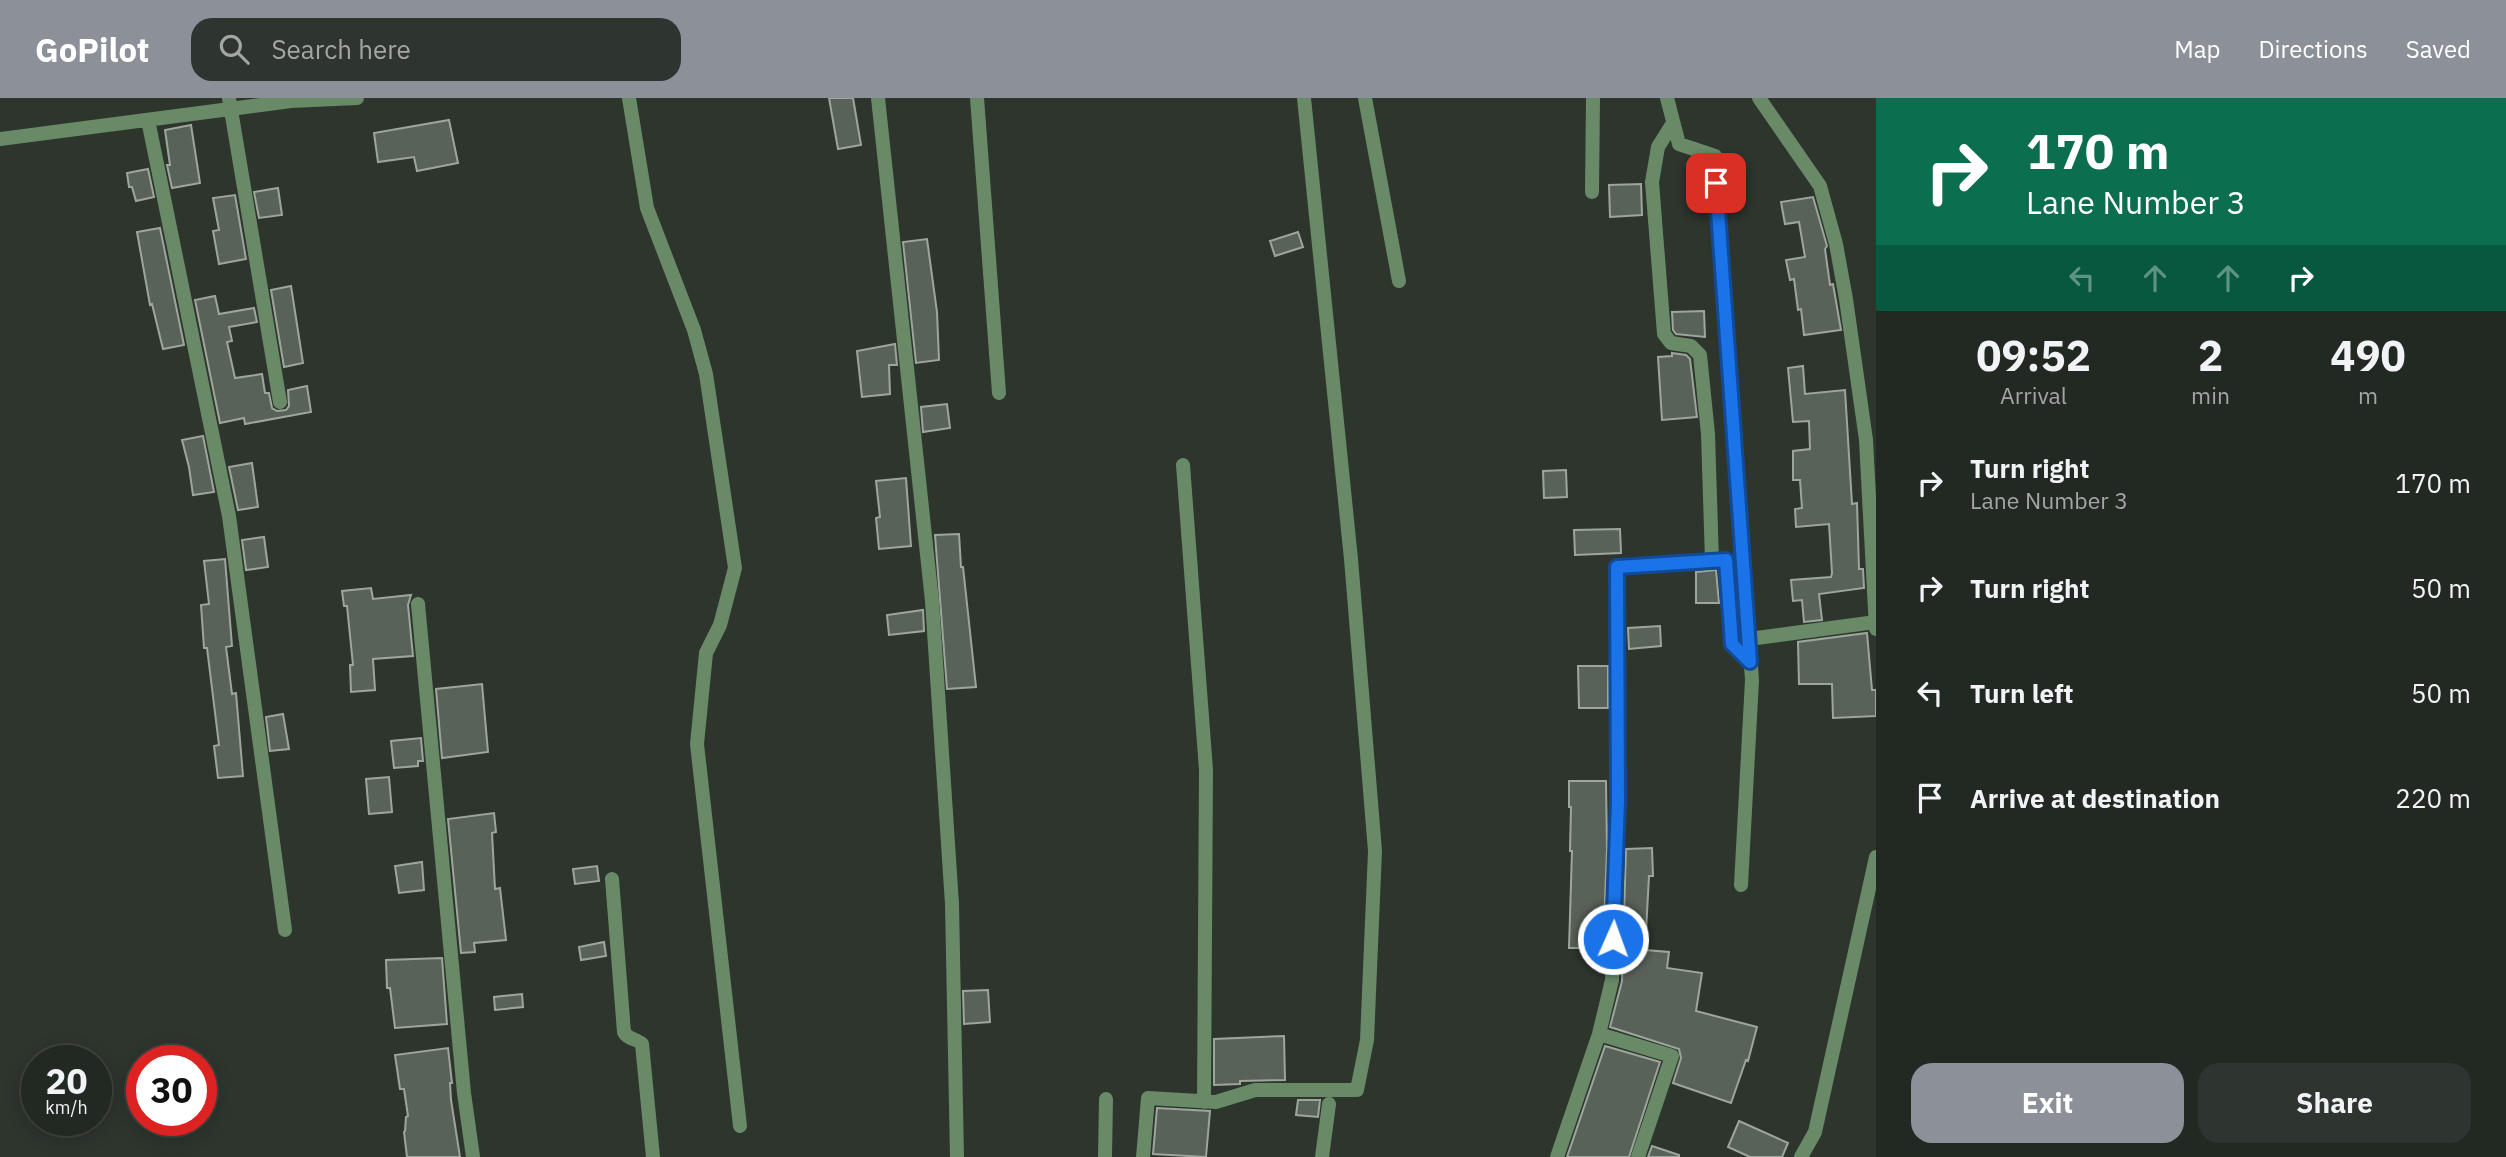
<!DOCTYPE html>
<html lang="en">
<head>
<meta charset="utf-8">
<style>
	:root { --surface:#222822; --page:#2e342f; --text:#f1f3f6; --muted:#a2a6a5; --line:#3f4440; --accent:#8c9099 }
	body { margin:0; font-family:"IBM Plex Sans",sans-serif; background:var(--page); color:var(--text); height:100vh; display:flex; flex-direction:column; font-size:26px; white-space:nowrap }
	* { box-sizing:border-box; margin:0 }
	p { font-size:23px; color:var(--muted) }
	.icon { flex:none; width:38px; height:38px; fill:none; stroke:currentColor; stroke-width:2; stroke-linecap:round; stroke-linejoin:round }
	.map { position:relative; flex:1; overflow:hidden }
	.details { display:flex; flex-direction:column; background:var(--surface); width:630px }
	.details>* { flex:none }
	.guide { background:#0b6e4f; color:#fff; overflow:hidden }
	.speed { position:absolute; left:21px; top:947px; display:flex; gap:14px; font-size:35px; font-weight:700; text-align:center }
	.speed>* { display:grid; place-content:center; width:91px; height:91px; border-radius:50%; background:var(--surface); box-shadow:0 4px 18px #0003,0 0 0 2px var(--line); line-height:1 }
	.speed small { font-size:18px; font-weight:400 }
	.speed .limit { border:10px solid #d22; background:#fff; color:#111 }
	.pin { position:absolute; display:grid; place-items:center; width:60px; height:60px; color:#fff; margin:-30px; border-radius:14px; box-shadow:0 4px 10px #0006 }
	.me { position:absolute; width:77px; margin:-38px; rotate:2deg; stroke-linejoin:round; filter:drop-shadow(0 0 5px #0008) }
	.turn { display:flex; align-items:center; gap:24px; height:147px; padding:0 35px; font-size:32px }
	.turn .icon { width:91px; height:91px; stroke-width:2.5 }
	.turn b { display:block; font-size:49px; line-height:60px }
	.lanes { display:flex; align-items:center; height:66px; padding:0 35px; background:#0003; justify-content:center; gap:35px; direction:ltr }
	.lanes .off { opacity:.35 }
	.eta { display:flex; justify-content:space-evenly; align-items:center; height:119px; text-align:center }
	.eta b { font-size:42px; font-weight:700; line-height:49px }
	.action { display:flex; gap:14px; margin-top:auto; padding:14px 35px }
	.action a { flex:1; height:80px; border-radius:21px; background:var(--accent); color:#fff; font-size:28px; font-weight:700; line-height:80px; text-align:center }
	.action a+a { background:var(--page); color:var(--text) }
	ul { padding:0; list-style:none }
	li { display:flex; align-items:center; gap:21px; height:105px; padding:0 35px }
	li div { flex:1 }
	li b { display:block; font-size:26px }
	li em { font-style:normal }
	header { display:flex; align-items:center; gap:42px; box-sizing:border-box; height:98px; padding:0 35px; background:var(--accent); color:#fff }
	header strong { font-size:33px }
	nav { display:flex; gap:38px; margin-inline-start:auto; font-size:24px }
	.search { width:490px; height:63px; background:var(--page); display:flex; align-items:center; gap:18px; box-sizing:border-box; padding:0 24px; border-radius:21px; color:var(--muted); font-size:26px }
	main { display:flex; flex:1; min-height:0 }
	.map>svg:first-child { display:block }
</style>
</head>
<body>
<header>
<strong>GoPilot</strong>
<div class="search"><svg class="icon" aria-label="search" viewBox="0 0 24 24"><circle cx="10" cy="10" r="6"/><path d="M15 15l6 6"/></svg>Search here</div>
<nav><a>Map</a><a>Directions</a><a>Saved</a></nav>
</header>
<main>
<div class="map">
<svg width="1876" height="1059" viewBox="0 0 1876 1059">
	<rect width="100%" height="100%" fill="#2d352d"/>
	<path fill="#596259" stroke="#9da69c" stroke-width="2" d="M829 0H853L861 47 838 51Z
		M449 22 458 65 417 73 414 59 378 64 374 35Z
		M191 27 200 85 172 90 167 67H170L165 32Z
		M148 71 154 99 136 103 132 89H129L127 75Z
		M1641 86 1642 117 1610 119 1609 87Z
		M278 90 282 117 259 120 254 94Z
		M235 97 246 161 219 166 213 133 219 132 213 100Z
		M1813 99 1827 148 1825 151 1830 187 1833 186 1841 232 1804 237 1801 211 1798 212 1794 181 1790 182 1786 162 1805 159 1799 124 1785 126 1781 104Z
		M160 130 184 247 163 251 152 206 150 207 137 134Z
		M1298 134 1303 149 1275 158 1270 143Z
		M927 141 937 214 939 262 916 265 903 144Z
		M291 188 303 265 284 269 271 192Z
		M215 198 219 216 254 210 257 224 229 229 232 243 227 244 235 280 262 276 265 295H269L272 310 277 313 286 312 289 308 288 292 307 288 311 314 245 326 244 320 220 325 195 202Z
		M1704 213 1705 239 1676 236 1673 232 1672 214Z
		M895 246 897 267H889L890 296 862 299 857 253Z
		M1672 255 1686 257 1690 261 1697 319 1662 322 1658 259 1672 258Z
		M1803 268 1805 296 1845 292 1852 406 1857 405 1859 471H1863L1864 490 1819 496 1822 522 1804 524 1802 502 1793 503 1791 482 1831 479 1832 475 1829 426 1796 429 1795 411 1802 410 1800 382H1793V353L1810 351 1809 323 1793 324 1788 270Z
		M947 306 950 330 923 334 921 309Z
		M203 338 214 394 193 397 189 369 182 342Z
		M252 365 258 409 238 412 229 369Z
		M1566 372 1567 399 1544 400 1543 373Z
		M906 380 911 448 879 451 876 420 880 419 876 383Z
		M1620 431 1621 455 1575 457 1574 432Z
		M959 436 961 469H963L976 589 947 591 935 437Z
		M264 439 268 469 246 472 242 442Z
		M225 461 232 548 226 549 232 596 236 595 243 678 218 680 214 648 219 647 207 550H204L201 507 209 506 204 463Z
		M1716 472 1719 505H1696V474Z
		M371 490 373 501 411 497 408 507 413 558 373 561 375 592 351 594 350 567H353L347 508H344L342 493Z
		M923 512 924 533 889 537 887 517Z
		M1660 528 1661 548 1629 551 1628 530Z
		M1867 535 1872 592H1876V618L1833 620 1832 586H1799L1798 544Z
		M1578 568H1608V610H1579Z
		M482 586 488 654 442 660 436 591Z
		M283 616 289 651 270 653 266 619Z
		M421 640 423 663H418V668L394 670 391 643Z
		M389 679 392 714 369 716 366 681Z
		M1569 683H1606L1607 752 1603 850H1569L1572 753H1570L1571 709H1569Z
		M494 715 496 734 492 735 495 791 500 790 506 842 474 845 475 854 461 855 448 721Z
		M1652 750 1653 778H1649L1645 852 1669 854 1667 870 1702 875 1696 913 1757 929 1748 963 1746 962 1731 1005 1673 985 1681 960 1679 951 1610 929 1622 883 1626 751Z
		M422 764 424 792 399 795 395 768Z
		M597 768 599 783 575 786 573 771Z
		M604 844 606 858 581 862 579 849Z
		M442 860 447 926 395 930 390 890H387L386 862Z
		M988 892 990 924 964 926 963 893Z
		M522 896 523 909 495 912 494 899Z
		M1284 938 1285 982 1240 983V986L1214 987V941Z
		M1605 948 1660 964 1629 1059H1567Z
		M448 950 452 985H450L451 1002 460 1059H407L404 1034 405 1033 406 1019 408 1018 404 991H400L395 957Z
		M1298 1002H1320L1318 1019 1296 1017Z
		M1157 1010 1210 1013 1206 1059 1153 1056Z
		M1739 1023 1788 1045 1782 1059H1750L1728 1049Z
		M1652 1048 1679 1057V1059H1648Z"/>
	<g fill="none" stroke-linecap="round" stroke-linejoin="round">
		<path stroke="#688a67" stroke-width="14" d="M229 0 280 304
			M629 0 647 110 694 232 706 276 735 470 720 527 706 555 697 646 740 1028
			M878 0 932 503 952 806 957 1059
			M977 0 999 295
			M1365 0 1399 183
			M1667 0 1679 46 1715 58 1752 582 1741 787
			M1759 0 1820 88 1836 146 1846 201 1866 342 1876 531
			M148 22 229 418 285 832
			M1673 25 1658 49 1652 84 1664 236 1671 245 1691 248 1700 257 1708 336 1712 463
			M0 41 291 3 357 0
			M1592 94 1593 0
			M1183 367 1206 672 1204 1004
			M418 506 464 995 473 1059
			M1749 541 1876 524
			M612 781 624 934C628 942 636 940 642 946L653 1059
			M1599 936 1672 958 1638 1059
			M1105 1059 1106 1001
			M1143 1059 1148 1000 1216 1004 1255 992H1357L1367 942 1375 753 1351 461 1304 0
			M1322 1059 1329 1006
			M1557 1059 1599 936 1612 882 1618 703 1617 469 1725 462 1732 546 1750 564
			M1801 1059 1815 1034 1876 759"/>
	</g>
	<g fill="none" stroke-linecap="round" stroke-linejoin="round">
		<defs>
			<path id="route" d="M1613 841 1618 703 1617 469 1726 462 1732 546 1750 564 1716 85"/>
		</defs>
		<use href="#route" stroke="#114b97" stroke-width="18"/>
		<use href="#route" stroke="#1a73e8" stroke-width="12"/>
	</g>
</svg>
<div class="speed"><div>20<small>km/h</small></div><div class="limit">30</div></div>
<div class="pin" style="left:1716px;top:85px;background:#d93025"><svg class="icon" aria-label="arrive" viewBox="0 0 24 24"><path d="M6 21V4h12l-3 4 3 4H6"/></svg></div>
<svg class="me" style="left:1613px;top:841px" viewBox="-20 -20 40 40"><circle r="17" fill="#1a73e8" stroke="#fff" stroke-width="3"/><path d="M0-11L8 9 0 5-8 9z" fill="#fff"/></svg>
</div>
<section class="details">
<div class="guide">
<div class="turn"><svg class="icon" aria-label="right" viewBox="0 0 24 24"><path d="M7 20v-9h11M14 6l5 5-5 5"/></svg><div><b>170 m</b>Lane Number 3</div></div>
<div class="lanes"><svg class="icon off" aria-label="left" viewBox="0 0 24 24"><path d="M17 20v-9H6M10 6l-5 5 5 5"/></svg><svg class="icon off" aria-label="ahead" viewBox="0 0 24 24"><path d="M12 20V5M6 11l6-6 6 6"/></svg><svg class="icon off" aria-label="ahead" viewBox="0 0 24 24"><path d="M12 20V5M6 11l6-6 6 6"/></svg><svg class="icon" aria-label="right" viewBox="0 0 24 24"><path d="M7 20v-9h11M14 6l5 5-5 5"/></svg></div>
</div>
<div class="eta">
<div><b>09:52</b><p>Arrival</p></div>
<div><b>2</b><p>min</p></div>
<div><b>490</b><p>m</p></div>
</div>
<ul>
<li><svg class="icon" aria-label="right" viewBox="0 0 24 24"><path d="M7 20v-9h11M14 6l5 5-5 5"/></svg><div><b>Turn right</b><p>Lane Number 3</p></div><em>170 m</em></li>
<li><svg class="icon" aria-label="right" viewBox="0 0 24 24"><path d="M7 20v-9h11M14 6l5 5-5 5"/></svg><div><b>Turn right</b></div><em>50 m</em></li>
<li><svg class="icon" aria-label="left" viewBox="0 0 24 24"><path d="M17 20v-9H6M10 6l-5 5 5 5"/></svg><div><b>Turn left</b></div><em>50 m</em></li>
<li><svg class="icon" aria-label="arrive" viewBox="0 0 24 24"><path d="M6 21V4h12l-3 4 3 4H6"/></svg><div><b>Arrive at destination</b></div><em>220 m</em></li>
</ul>
<div class="action"><a>Exit</a><a>Share</a></div>
</section>
</main>
</body>
</html>
